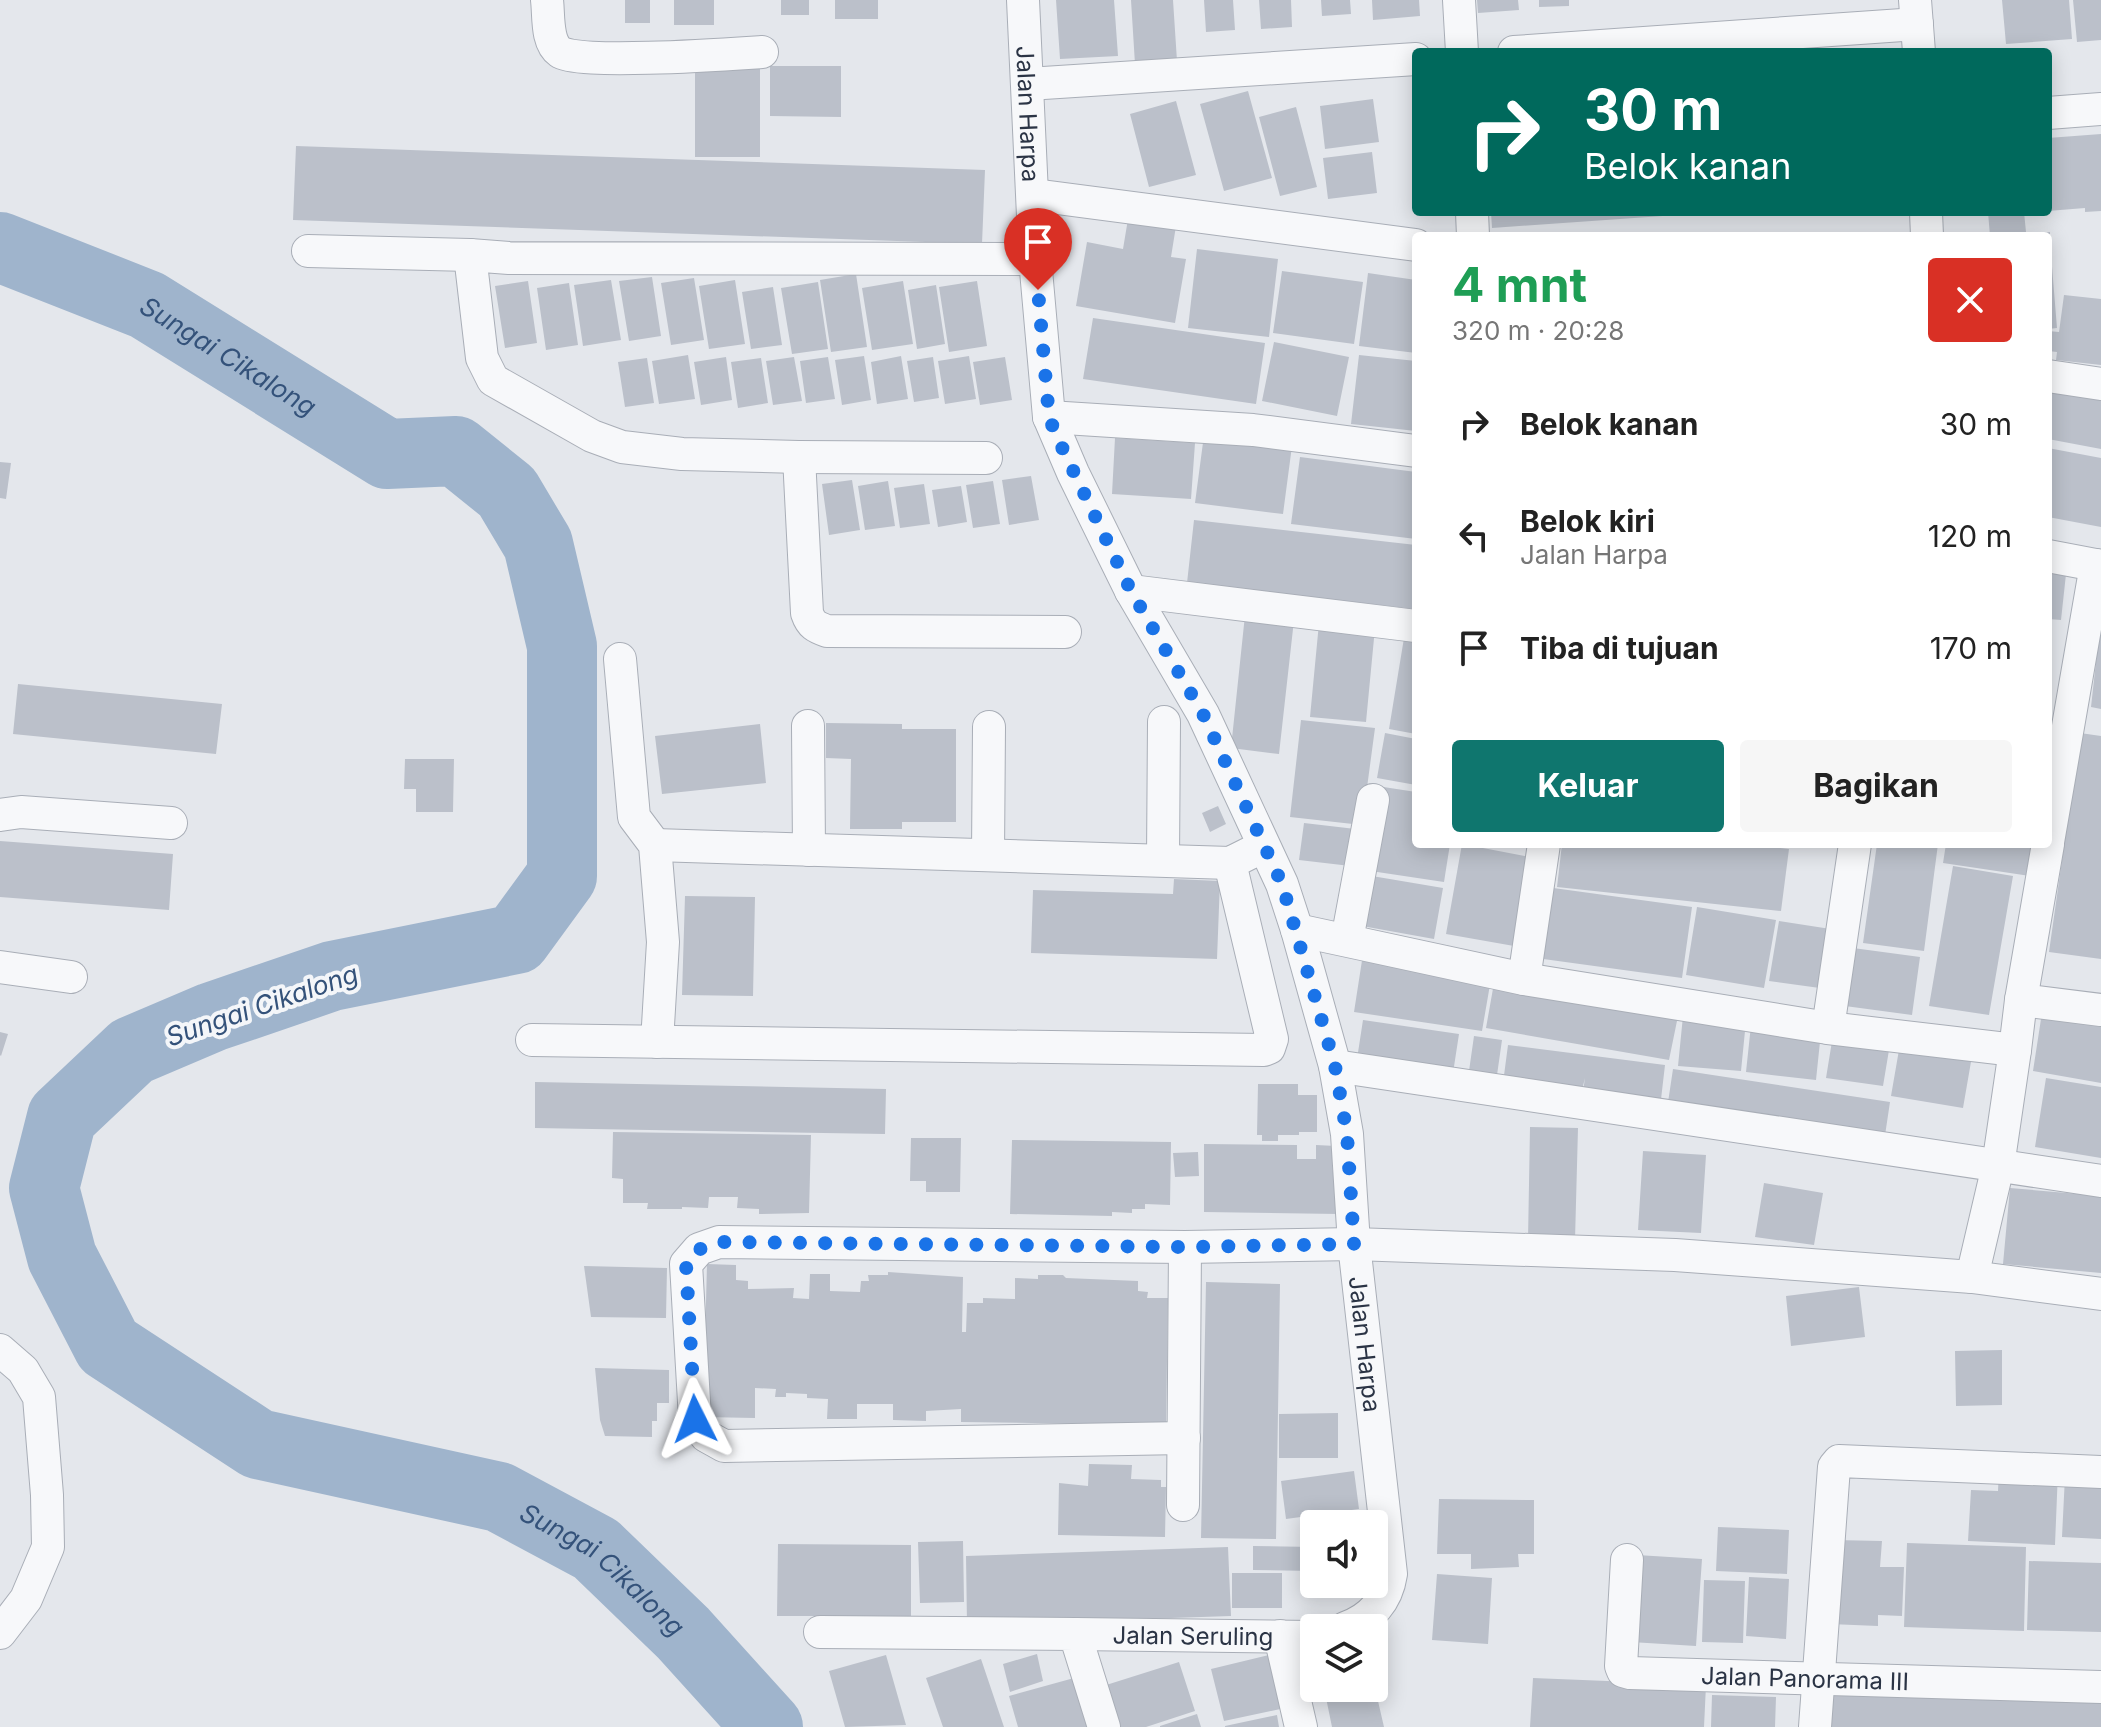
<!DOCTYPE html>
<html lang="id">
<head>
<meta charset="utf-8">
<style>
	:root { --surface:#fff; --page:#f6f6f6; --text:#222; --muted:#767676; --accent:#0f766e }
	body { margin:0; font-family:Inter,sans-serif; background:var(--page); color:var(--text); height:100vh; display:flex; flex-direction:column; font-size:30px; white-space:nowrap }
	* { box-sizing:border-box; margin:0 }
	p { font-size:26px; color:var(--muted) }
	.icon { flex:none; width:44px; height:44px; fill:none; stroke:currentColor; stroke-width:2; stroke-linecap:round; stroke-linejoin:round }
	.map { position:relative; flex:1; overflow:hidden }
	.side { position:absolute; left:1412px; top:232px; width:640px; height:616px; display:flex; flex-direction:column; background:var(--surface); border-radius:8px; box-shadow:0 4px 20px #0003 }
	.side>* { flex:none }
	.guide { position:absolute; left:1412px; top:48px; width:640px; height:168px; border-radius:8px; box-shadow:0 4px 20px #0003; background:#00695c; color:#fff; overflow:hidden }
	.controls { position:absolute; left:1300px; top:1510px; display:grid; gap:16px }
	.controls a { display:grid; place-items:center; width:88px; height:88px; border-radius:8px; background:var(--surface); box-shadow:0 4px 20px #0003; font-size:40px }
	.pin { position:absolute; display:grid; place-items:center; width:68px; height:68px; color:#fff; margin:-82px -34px; border-radius:50% 50% 50% 0; rotate:-45deg; box-shadow:0 0 8px #0007 }
	.pin .icon { rotate:45deg }
	.me { position:absolute; width:88px; margin:-44px; rotate:357deg; stroke-linejoin:round; filter:drop-shadow(0 0 6px #0008) }
	.turn { display:flex; align-items:center; gap:28px; height:168px; padding:0 40px; font-size:36px }
	.turn .icon { width:104px; height:104px; stroke-width:2.5 }
	.turn b { display:block; font-size:56px; line-height:68px }
	.round { display:grid; place-items:center; flex:none; width:84px; height:84px; border-radius:8px; background:var(--page) }
	.overview { display:flex; align-items:center; justify-content:space-between; height:136px; padding:0 40px }
	h1 { font-size:48px; font-weight:700; line-height:60px; color:#1e9e55 }
	.action { display:flex; gap:16px; margin-top:auto; padding:16px 40px }
	.action a { flex:1; height:92px; border-radius:8px; background:var(--accent); color:#fff; font-size:32px; font-weight:700; line-height:92px; text-align:center }
	.action a+a { background:var(--page); color:var(--text) }
	ul { padding:0; list-style:none }
	li { display:flex; align-items:center; gap:24px; height:112px; padding:0 40px }
	li div { flex:1 }
	li b { display:block; font-size:30px }
	li em { font-style:normal }
	.map>svg:first-child { display:block }
</style>
</head>
<body>
<div class="map">
<svg width="2101" height="1727" viewBox="0 0 2101 1727">
	<rect width="100%" height="100%" fill="#e4e7ec"/>
	<g fill="none" stroke-linecap="round" stroke-linejoin="round">
		<path stroke="#9fb4cc" stroke-width="70" id="s1" d="M0 247 147 305 387 454 456 451 507 492 538 544 562 646V876L516 939 332 976 212 1017 132 1051 62 1117 44 1188 62 1257 108 1346 258 1444 499 1497 596 1549 683 1633 768 1727"/>
	</g>
	<path fill="#bbc0ca" d="M625 0H650V23H625Z
		M674 0H714V25H674Z
		M781 0H809V15H781Z
		M835 0H878V19H835Z
		M1056 0H1114L1118 56 1060 59Z
		M1131 0H1173L1177 61 1135 64Z
		M1204 0H1233L1235 30 1206 32Z
		M1259 0H1291L1292 27 1261 29Z
		M1321 0H1350L1351 14 1322 16Z
		M1372 0H1419L1420 16 1373 20Z
		M1477 0H1518L1519 10 1478 13Z
		M1539 0H1569V6L1539 7Z
		M2002 0H2069L2072 39 2006 44Z
		M2073 0H2101V40L2077 42Z
		M770 66H841V117L770 116Z
		M695 69H760V157H695Z
		M1248 91 1272 178 1224 191 1200 104Z
		M1373 99 1379 142 1325 149 1320 106Z
		M1176 101 1196 175 1149 187 1130 114Z
		M1296 107 1317 187 1280 196 1259 117Z
		M2101 134V211L2085 212V208L2048 211V138Z
		M296 146 985 170 982 244 293 220Z
		M1372 152 1377 193 1328 199 1323 158Z
		M1491 212H1691V214L1492 228Z
		M1988 212H2024L2026 232 1990 236Z
		M1128 219 1176 226 1171 257 1186 259 1175 323 1076 306 1087 242 1123 249Z
		M2050 232V236H2024V234Z
		M2048 242H2050L2057 328 2048 329Z
		M1197 249 1278 259 1269 337 1188 328Z
		M1282 271 1363 282 1354 344 1273 333Z
		M1368 273 1416 280V353L1359 346Z
		M856 274 867 347 831 352 820 280Z
		M652 277 661 336 629 341 619 281Z
		M694 278 704 340 671 345 661 283Z
		M611 280 621 340 583 346 574 285Z
		M735 280 745 344 709 349 699 286Z
		M528 281 537 343 505 348 495 286Z
		M903 281 913 344 872 350 862 288Z
		M977 281 987 346 949 352 939 287Z
		M818 282 828 349 792 354 781 288Z
		M569 283 578 345 546 350 537 288Z
		M936 285 945 344 917 349 908 290Z
		M773 287 782 345 751 349 742 292Z
		M2064 295 2101 299V365L2056 360 2057 352 2048 351V331L2059 332Z
		M1093 318 1265 343 1256 404 1083 379Z
		M1274 342 1349 357 1337 416 1262 401Z
		M688 355 695 399 659 404 652 361Z
		M1359 355 1416 361V431L1351 424Z
		M864 356 871 400 842 405 835 360Z
		M901 356 908 399 877 404 871 362Z
		M969 356 976 399 945 404 938 361Z
		M726 357 732 400 701 405 694 362Z
		M794 357 802 401 773 405 766 361Z
		M828 357 835 399 806 403 800 361Z
		M933 357 939 398 914 402 907 361Z
		M1005 357 1012 400 980 405 973 362Z
		M647 358 654 403 625 407 618 362Z
		M761 358 768 403 738 408 731 362Z
		M2048 389 2101 399V449L2048 439Z
		M1204 435 1292 446 1283 514 1195 503Z
		M1115 438 1195 443 1191 499 1112 494Z
		M2048 448 2101 458V527L2048 517Z
		M1300 457 1416 472V539L1291 524Z
		M0 462 11 463 6 499 0 498Z
		M1031 476 1039 520 1009 525 1002 480Z
		M852 480 860 530 829 535 822 484Z
		M888 481 895 526 865 530 858 486Z
		M993 481 1000 524 973 528 966 485Z
		M924 484 930 524 900 528 894 488Z
		M961 486 967 522 938 527 932 490Z
		M1194 520 1416 545V609L1187 583Z
		M2048 572 2066 574 2061 620 2048 619Z
		M1245 615 1294 620 1279 754 1231 748Z
		M1319 623 1375 628 1366 722 1310 717Z
		M2099 635H2101V709L2091 707Z
		M1404 638 1416 640V734L1389 729Z
		M18 684 222 704 216 754 13 734Z
		M1301 720 1375 728 1362 825 1290 817Z
		M826 723 902 724V729H956V822H902V829H850L851 759 826 758Z
		M760 724 766 783 662 794 655 736Z
		M1385 733 1416 739V785L1377 778Z
		M2080 733 2101 736V959L2049 952Z
		M405 759H454L453 812H416V789H404Z
		M1377 786 1416 792V844H1450L1444 882 1364 870Z
		M1218 806 1226 824 1210 832 1202 813Z
		M1304 823 1364 830 1359 867 1299 860Z
		M0 841 173 854 169 910 0 897Z
		M1462 844 1530 857 1514 946 1446 934Z
		M1562 844H1743L1789 849 1781 911 1557 887Z
		M1877 844H1938L1924 951 1863 943Z
		M1946 844H2035L2030 876 1943 863Z
		M1953 866 2013 876 1989 1015 1929 1006Z
		M1360 874 1443 888 1434 939 1351 924Z
		M1174 879 1220 881 1217 959 1031 953 1033 890 1173 894Z
		M1546 887 1692 907 1682 978 1536 958Z
		M685 896 755 897 753 996 682 995Z
		M1697 907 1776 920 1764 988 1686 975Z
		M1779 921 1837 930 1827 989 1769 981Z
		M1853 948 1920 957 1912 1015 1845 1006Z
		M1363 954 1492 973 1482 1031 1354 1012Z
		M1494 983 1678 1016 1669 1060 1486 1028Z
		M2043 1006 2101 1015V1083L2033 1071Z
		M1683 1016 1746 1021 1741 1071 1678 1066Z
		M1363 1020 1459 1034 1453 1073 1357 1059Z
		M1751 1025 1821 1032 1816 1080 1746 1072Z
		M0 1032 8 1034 1 1056 0 1055Z
		M1833 1035 1890 1044 1883 1086 1826 1078Z
		M1474 1036 1502 1040 1496 1082 1468 1078Z
		M1900 1044 1972 1056 1963 1108 1891 1096Z
		M1508 1045 1665 1065 1660 1108 1582 1098 1585 1078 1581 1094 1503 1083Z
		M1673 1069 1890 1102 1884 1142 1667 1109Z
		M2046 1078 2101 1087V1158L2035 1147Z
		M535 1082 886 1089 885 1134 535 1128Z
		M1258 1084H1298V1095H1317V1132H1299V1135H1278V1141H1262V1135H1257Z
		M1530 1127 1578 1128 1575 1240H1528Z
		M613 1132 811 1135 809 1213 759 1214V1209L737 1208 738 1197H709L708 1208 682 1207V1209H647L648 1203H623V1179L612 1178Z
		M911 1138H961L960 1192H926V1181H910Z
		M1012 1140 1171 1142 1170 1205 1145 1204V1209H1132V1213L1112 1212V1216L1010 1214Z
		M1204 1144 1297 1145V1159H1316V1145L1336 1146 1337 1165H1332L1339 1214 1204 1212Z
		M1643 1151 1706 1155 1701 1233 1638 1230Z
		M1198 1152 1199 1176 1175 1177 1173 1153Z
		M1764 1183 1823 1193 1814 1245 1755 1237Z
		M2010 1188 2101 1196V1273L2003 1264Z
		M707 1264 736 1265V1280L748 1281V1289L794 1288 793 1298 809 1299 810 1274H830V1291L860 1292 861 1281H869L868 1275H888V1272L963 1277 962 1332H966L967 1303H983V1298L1015 1299V1278L1038 1279V1275H1063L1066 1278 1138 1281V1291L1148 1292 1147 1298H1168L1166 1425 961 1422V1409L926 1411V1421L893 1420V1404H857V1419H827L828 1399 807 1398V1394L786 1393V1397H775L776 1389 755 1388V1418L703 1417Z
		M584 1266 667 1268 666 1318 591 1317Z
		M1206 1282 1280 1284 1276 1539 1201 1538Z
		M1859 1287 1865 1337 1791 1346 1786 1296Z
		M2002 1350V1405L1956 1406 1955 1351Z
		M595 1368 669 1370V1403H657V1421H652V1437L605 1436 600 1420Z
		M1338 1413V1458H1279V1414Z
		M1089 1464 1132 1465 1131 1479 1161 1480V1487H1166L1165 1537 1058 1535 1059 1483 1088 1486Z
		M1999 1468 2058 1471 2055 1545 1968 1541 1971 1490 1998 1491Z
		M1354 1471 1359 1509 1286 1519 1281 1481Z
		M2065 1476 2101 1477V1539L2062 1537Z
		M1439 1499 1534 1500V1554H1518L1519 1567 1471 1569V1554H1437Z
		M1718 1527 1789 1530 1787 1574 1716 1571Z
		M1834 1540 1882 1541 1880 1567H1904L1902 1616 1878 1615V1626L1830 1624Z
		M963 1541 964 1602 920 1603 918 1542Z
		M1907 1543 2026 1547 2024 1631 1904 1627Z
		M778 1544 911 1545V1616H777Z
		M1253 1546 1314 1547V1571L1253 1570Z
		M1228 1547 1231 1616 967 1625 966 1556Z
		M1637 1555 1702 1559 1696 1646 1631 1642Z
		M2029 1561 2101 1563V1632L2027 1630Z
		M1232 1573H1282V1608H1232Z
		M1437 1574 1492 1578 1488 1644 1432 1640Z
		M1749 1577 1789 1579 1786 1639 1746 1636Z
		M1704 1580 1745 1581 1743 1643 1702 1642Z
		M1037 1654 1043 1681 1010 1692 1003 1664Z
		M1273 1654 1285 1708 1224 1721 1211 1669Z
		M886 1655 906 1725 845 1727 829 1671Z
		M981 1659 1004 1727H943L926 1678Z
		M1179 1662 1195 1711 1146 1727H1117L1103 1686Z
		M1074 1678 1088 1727H1018L1009 1696Z
		M1533 1678 1706 1685 1704 1727H1530Z
		M1830 1687 2101 1699V1727H1828Z
		M1324 1688H1375L1384 1727H1332Z
		M1712 1695 1776 1697 1775 1727H1711Z
		M1197 1714 1201 1727H1160V1726Z
		M1277 1715 1279 1727H1225V1726Z"/>
	<g fill="none" stroke-linecap="round" stroke-linejoin="round">
		<defs>
			<g id="minor">
				<path d="M547 0C549 16 546 42 560 52 578 65 731 54 762 52"/>
				<path id="s2" d="M1023 0 1035 259 1049 417 1073 473 1131 591 1203 714 1282 884 1297 930 1335 1066 1347 1134 1354 1244 1391 1574C1387 1601 1371 1619 1345 1628"/>
				<path d="M1459 0 1462 52"/>
				<path d="M1915 0 1919 52"/>
				<path d="M1514 52 1917 24"/>
				<path d="M1028 84 1416 59"/>
				<path d="M2048 113 2101 109"/>
				<path d="M1034 195 1416 245"/>
				<path d="M1472 212 1473 236"/>
				<path d="M1926 212 1927 236"/>
				<path d="M308 251 470 255"/>
				<path d="M2048 376 2101 384"/>
				<path d="M1049 417 1253 430 1416 451"/>
				<path d="M799 457 807 613C811 625 816 627 827 631L1065 632"/>
				<path d="M986 458 799 457 682 454 622 447 592 436 493 380 482 358 470 255 509 258 1035 259"/>
				<path d="M2048 556 2101 566"/>
				<path d="M1131 591 1416 626"/>
				<path d="M620 659 634 817 655 845 663 942 657 1042"/>
				<path d="M808 726 809 850"/>
				<path d="M0 815 21 812 171 823"/>
				<path d="M2048 842 2096 565"/>
				<path d="M655 845 1230 863 1250 853"/>
				<path d="M988 855 989 727"/>
				<path d="M1163 860 1164 722"/>
				<path d="M1297 930 1524 979 1828 1028 2015 1050 2021 1000 2048 844"/>
				<path d="M1347 940 1373 800"/>
				<path d="M0 967 71 977"/>
				<path d="M1524 979 1544 844"/>
				<path d="M2021 1000 2101 1010"/>
				<path d="M1828 1028 1855 844"/>
				<path d="M532 1040 1264 1050 1269 1048 1272 1039 1230 863"/>
				<path d="M1335 1066 2101 1181"/>
				<path d="M1972 1277 1998 1166 2015 1050"/>
				<path d="M0 1350 23 1370 39 1397 47 1495 48 1547 26 1599 0 1633"/>
				<path d="M1184 1438 724 1446 706 1436 695 1419 686 1264 699 1249 719 1242 1185 1247 1354 1244 1675 1255 1972 1277 2101 1294"/>
				<path d="M1183 1505 1185 1247"/>
				<path id="s3" d="M1627 1560 1621 1666 1623 1671 1630 1673 2101 1687"/>
				<path d="M820 1632 1075 1634 1104 1727"/>
				<path id="s4" d="M1075 1634 1314 1637"/>
				<path d="M1280 1636 1301 1727"/>
				<path d="M1815 1727 1834 1467 1839 1461 2101 1472"/>
			</g>
		</defs>
		<use href="#minor" stroke="#a9aeb7" stroke-width="34"/>
		<use href="#minor" stroke="#f7f8fa" stroke-width="32"/>
	</g>
	<g fill="none" stroke-linecap="round" stroke-linejoin="round">
		<path stroke="#1a73e8" stroke-width="14" stroke-dasharray="0 25.2" d="M695 1419 686 1264C694 1250 704 1246 719 1242L1185 1247 1354 1244 1347 1134 1335 1066 1282 884 1203 714 1131 591 1056 435 1049 417 1038 290"/>
	</g>
	<g text-anchor="middle" dominant-baseline="central" stroke-width="8" stroke-linejoin="round" paint-order="stroke">
		<g font-size="24" fill="#2b3445" stroke="#f4f6f9">
			<text stroke="none"><textPath href="#s2" startOffset="114">Jalan Harpa</textPath></text>
			<text stroke="none"><textPath href="#s2" startOffset="1410">Jalan Harpa</textPath></text>
			<text stroke="none"><textPath href="#s4" startOffset="118">Jalan Seruling</textPath></text>
			<text stroke="none"><textPath href="#s3" startOffset="294">Jalan Panorama III</textPath></text>
		</g>
		<g font-size="26" font-style="italic" fill="#34527a" stroke="#f4f6f9">
			<text stroke="none"><textPath href="#s1" startOffset="254">Sungai Cikalong</textPath></text>
			<text transform="translate(262 1005) rotate(-19)">Sungai Cikalong</text>
			<text stroke="none"><textPath href="#s1" startOffset="2344">Sungai Cikalong</textPath></text>
		</g>
	</g>
</svg>
<div class="controls">
<a><svg class="icon" aria-label="sound" viewBox="0 0 24 24"><path d="M4 9h4l5-4v14l-5-4H4zM17 9q2 3 0 6"/></svg></a>
<a><svg class="icon" aria-label="layers" viewBox="0 0 24 24"><path d="M12 4l9 5-9 5-9-5zM3 14l9 5 9-5"/></svg></a>
</div>
<div class="pin" style="left:1038px;top:290px;background:#d93025"><svg class="icon" aria-label="arrive" viewBox="0 0 24 24"><path d="M6 21V4h12l-3 4 3 4H6"/></svg></div>
<svg class="me" style="left:695px;top:1419px" viewBox="-20 -20 40 40"><path d="M0-17L14 15 0 8-14 15z" fill="#1a73e8" stroke="#fff" stroke-width="4"/></svg>
<div class="guide">
<div class="turn"><svg class="icon" aria-label="right" viewBox="0 0 24 24"><path d="M7 20v-9h11M14 6l5 5-5 5"/></svg><div><b>30 m</b>Belok kanan</div></div>
</div>
<section class="side">
<div class="overview"><div><h1>4 mnt</h1><p>320 m · 20:28</p></div><a class="round" style="background:#d93025;color:#fff"><svg class="icon" aria-label="close" viewBox="0 0 24 24"><path d="M6 6l12 12M18 6L6 18"/></svg></a></div>
<ul>
<li><svg class="icon" aria-label="right" viewBox="0 0 24 24"><path d="M7 20v-9h11M14 6l5 5-5 5"/></svg><div><b>Belok kanan</b></div><em>30 m</em></li>
<li><svg class="icon" aria-label="left" viewBox="0 0 24 24"><path d="M17 20v-9H6M10 6l-5 5 5 5"/></svg><div><b>Belok kiri</b><p>Jalan Harpa</p></div><em>120 m</em></li>
<li><svg class="icon" aria-label="arrive" viewBox="0 0 24 24"><path d="M6 21V4h12l-3 4 3 4H6"/></svg><div><b>Tiba di tujuan</b></div><em>170 m</em></li>
</ul>
<div class="action"><a>Keluar</a><a>Bagikan</a></div>
</section>
</div>
</body>
</html>
